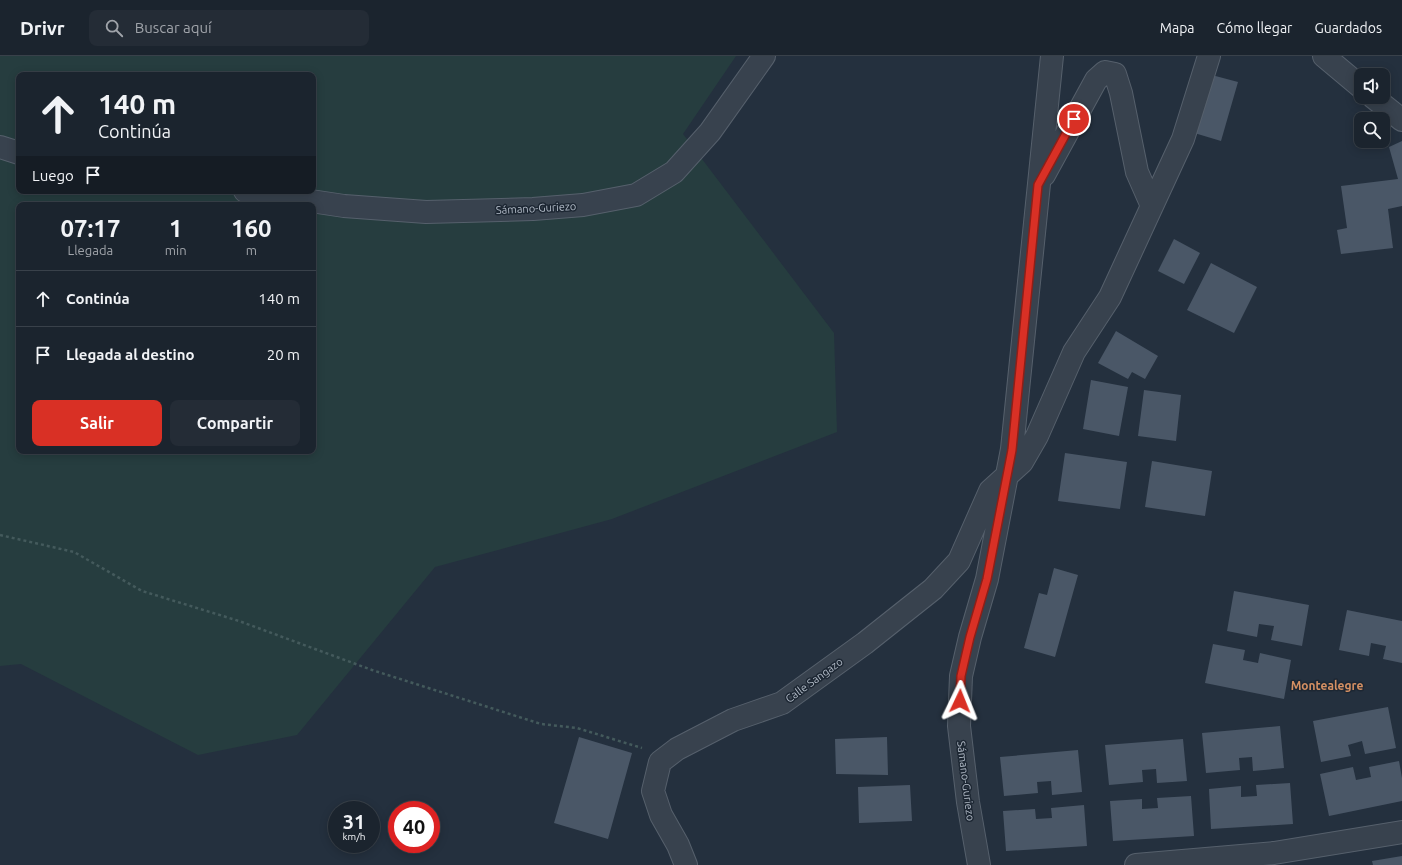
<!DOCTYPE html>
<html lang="es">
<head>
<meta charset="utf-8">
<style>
	:root { --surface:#1b242e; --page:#242c36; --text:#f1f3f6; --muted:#a0a4aa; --line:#39414a; --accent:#d93025 }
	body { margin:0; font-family:Ubuntu,sans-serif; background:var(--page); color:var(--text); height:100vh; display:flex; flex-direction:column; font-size:15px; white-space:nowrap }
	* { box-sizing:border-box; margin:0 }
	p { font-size:13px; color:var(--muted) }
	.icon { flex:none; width:22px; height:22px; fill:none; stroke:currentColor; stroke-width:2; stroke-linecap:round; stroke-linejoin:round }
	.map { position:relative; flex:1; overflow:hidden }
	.side { position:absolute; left:16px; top:146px; width:300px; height:252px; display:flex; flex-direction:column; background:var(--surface); border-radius:8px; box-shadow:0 2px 10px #0003,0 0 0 1px var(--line) }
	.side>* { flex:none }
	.hud { position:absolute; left:16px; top:16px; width:300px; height:122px; border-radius:8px; box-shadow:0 2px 10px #0003,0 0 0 1px var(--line); background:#1b242e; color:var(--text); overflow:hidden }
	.tools { position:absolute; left:1354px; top:12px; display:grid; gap:8px }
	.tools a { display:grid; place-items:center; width:36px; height:36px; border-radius:8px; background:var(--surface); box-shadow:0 2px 10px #0003,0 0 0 1px var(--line); font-size:20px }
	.speed { position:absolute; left:328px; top:745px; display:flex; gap:8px; font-size:20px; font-weight:700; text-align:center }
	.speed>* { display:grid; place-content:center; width:52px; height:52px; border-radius:50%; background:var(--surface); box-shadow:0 2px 10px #0003,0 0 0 1px var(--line); line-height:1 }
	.speed small { font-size:10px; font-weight:400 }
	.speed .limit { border:6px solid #d22; background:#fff; color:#111 }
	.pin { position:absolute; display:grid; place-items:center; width:34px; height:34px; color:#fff; margin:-17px; border:2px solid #fff; border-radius:50%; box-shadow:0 1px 4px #0007 }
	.me { position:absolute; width:44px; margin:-22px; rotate:2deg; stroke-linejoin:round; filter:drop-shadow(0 0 3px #0008) }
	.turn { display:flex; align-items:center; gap:14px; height:84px; padding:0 16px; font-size:18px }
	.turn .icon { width:52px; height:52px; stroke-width:2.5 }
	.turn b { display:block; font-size:28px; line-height:34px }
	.then { display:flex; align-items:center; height:38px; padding:0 16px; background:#0003; gap:8px; font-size:15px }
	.eta { display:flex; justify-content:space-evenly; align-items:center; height:68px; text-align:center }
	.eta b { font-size:24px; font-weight:700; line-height:28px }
	.button { display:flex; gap:8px; margin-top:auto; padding:8px 16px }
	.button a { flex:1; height:46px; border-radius:8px; background:var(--accent); color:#fff; font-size:16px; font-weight:700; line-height:46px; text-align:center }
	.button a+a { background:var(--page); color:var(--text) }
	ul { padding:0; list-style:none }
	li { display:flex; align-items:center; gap:12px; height:56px; padding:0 16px; border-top:1px solid var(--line) }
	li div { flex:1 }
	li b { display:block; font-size:15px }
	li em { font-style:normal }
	header { display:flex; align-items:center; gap:24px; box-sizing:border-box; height:56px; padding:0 20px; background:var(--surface); border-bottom:1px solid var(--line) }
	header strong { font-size:19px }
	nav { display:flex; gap:22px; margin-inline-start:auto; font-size:14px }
	.search { width:280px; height:36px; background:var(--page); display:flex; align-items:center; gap:10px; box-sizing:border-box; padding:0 14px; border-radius:8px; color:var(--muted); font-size:15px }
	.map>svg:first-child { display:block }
</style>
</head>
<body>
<header>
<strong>Drivr</strong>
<div class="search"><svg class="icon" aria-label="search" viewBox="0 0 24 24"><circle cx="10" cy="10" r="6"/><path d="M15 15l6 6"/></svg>Buscar aquí</div>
<nav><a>Mapa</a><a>Cómo llegar</a><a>Guardados</a></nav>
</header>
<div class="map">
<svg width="1402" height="809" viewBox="0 0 1402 809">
	<rect width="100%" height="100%" fill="#24303e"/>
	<path fill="#263d3f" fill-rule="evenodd" d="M0 0H736L683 78 834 277 837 376 612 463 435 511 297 679 198 699 21 608 0 610ZM19 19H313V135H19ZM19 149H313V395H19Z"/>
	<path fill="#4a5767" d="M1208 18 1238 26 1221 85 1191 76Z
		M1402 85V150L1388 153 1393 192 1341 198 1337 174 1347 172 1341 130 1398 123 1389 91Z
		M1174 183 1200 197 1184 228 1158 215Z
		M1211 207 1257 231 1234 277 1187 254Z
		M1116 275 1158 300 1145 323 1132 316 1128 323 1098 307Z
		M1091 324 1128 331 1119 380 1083 373Z
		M1144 334 1181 339 1176 385 1138 380Z
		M1065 397 1127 406 1120 453 1058 445Z
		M1152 405 1212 415 1205 460 1145 451Z
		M1054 512 1078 519 1055 601 1024 592 1039 537 1047 539Z
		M1234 535 1309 549 1302 590 1271 584 1274 570 1259 568 1257 581 1227 575Z
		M1347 554 1402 565V607L1383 603 1386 590 1371 587 1369 600 1339 594Z
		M1213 588 1245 594 1243 604 1258 607 1260 597 1291 604 1284 643 1205 627Z
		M1388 651 1396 692 1365 698 1362 685 1348 689 1351 700 1321 706 1313 665Z
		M1280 670 1284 712 1253 715 1252 701 1239 702 1240 714 1206 717 1202 677Z
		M579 681 632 697 608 783 554 767Z
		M887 681 888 719 836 718 835 683Z
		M1183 683 1187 725 1157 727 1156 713 1142 714 1143 726 1109 729 1105 689Z
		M1078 694 1082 736 1052 739 1051 725 1037 726 1038 737 1004 740 1000 701Z
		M1399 705 1402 722V745L1329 760 1320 718 1353 711 1356 724 1371 721 1369 711Z
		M1290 727 1293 768 1211 773 1209 733 1241 730V741L1257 740 1256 729Z
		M910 729 912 765 859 767 858 731Z
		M1191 740 1194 780 1113 785 1110 745 1142 743V753L1158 752 1157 742Z
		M1084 749 1087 790 1006 795 1003 755 1035 753 1036 763 1052 762 1051 752Z
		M1402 800V809H1373L1372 805Z"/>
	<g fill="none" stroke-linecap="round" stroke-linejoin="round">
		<defs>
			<path id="minor" d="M1324 0 1361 31
				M1373 41 1402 64
				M0 91 19 97
				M1044 119 1096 24 1105 16 1115 18 1121 37 1137 116 1152 150
				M245 135 344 150 426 156 533 153 583 149 636 139 674 116 710 76 764 0
				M686 809 678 789 661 759 653 735 660 706 677 693 733 664 782 647 865 587 933 533 959 505 990 435 1022 406 1037 380 1074 296 1110 241 1183 83 1209 0
				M979 809 968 746 959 670 961 620 970 581 987 523 1012 393 1052 0
				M1136 809 1274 797 1402 776"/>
		</defs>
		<use href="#minor" stroke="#56606c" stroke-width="24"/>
		<path stroke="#445a5c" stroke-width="2.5" stroke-dasharray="3 3" stroke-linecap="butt" d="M0 479 74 496 142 535 239 565 372 614 541 668 577 672 642 692"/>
		<use href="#minor" stroke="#38424e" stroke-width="22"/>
	</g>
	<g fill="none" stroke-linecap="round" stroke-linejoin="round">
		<defs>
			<path id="route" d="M960 645 961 620 970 581 987 523 1012 394 1038 129 1074 63"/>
		</defs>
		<use href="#route" stroke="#8d1f18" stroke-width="10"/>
		<use href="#route" stroke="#d93025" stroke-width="7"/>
	</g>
	<g text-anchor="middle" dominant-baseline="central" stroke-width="3" stroke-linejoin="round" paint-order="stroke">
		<g font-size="11" fill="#b4bdc9" stroke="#1d2733">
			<text transform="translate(536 152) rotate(-3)">Sámano-Guriezo</text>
			<text transform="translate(814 624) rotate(-36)">Calle Sangazo</text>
			<text transform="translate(966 725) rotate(83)">Sámano-Guriezo</text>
		</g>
		<g font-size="12" font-weight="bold" fill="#d59063" stroke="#1d2733">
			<text x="1327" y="629">Montealegre</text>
		</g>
	</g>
</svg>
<div class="tools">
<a><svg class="icon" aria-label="sound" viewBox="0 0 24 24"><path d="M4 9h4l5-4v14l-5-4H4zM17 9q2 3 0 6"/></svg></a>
<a><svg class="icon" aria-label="search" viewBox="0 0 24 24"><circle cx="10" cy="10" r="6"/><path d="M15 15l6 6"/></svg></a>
</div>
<div class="speed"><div>31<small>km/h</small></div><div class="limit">40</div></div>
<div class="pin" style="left:1074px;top:63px;background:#d93025"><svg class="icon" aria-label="arrive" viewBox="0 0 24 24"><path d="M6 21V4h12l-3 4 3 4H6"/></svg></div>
<svg class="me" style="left:960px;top:645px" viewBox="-20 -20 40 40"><path d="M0-17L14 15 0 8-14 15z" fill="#d93025" stroke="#fff" stroke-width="4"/></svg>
<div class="hud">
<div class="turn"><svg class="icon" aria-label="ahead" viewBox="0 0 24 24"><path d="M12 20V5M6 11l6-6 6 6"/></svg><div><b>140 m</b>Continúa</div></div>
<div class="then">Luego<svg class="icon" aria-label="arrive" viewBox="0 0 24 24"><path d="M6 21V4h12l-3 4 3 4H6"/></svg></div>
</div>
<section class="side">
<div class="eta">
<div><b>07:17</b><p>Llegada</p></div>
<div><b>1</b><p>min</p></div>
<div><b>160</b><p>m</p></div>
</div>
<ul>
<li><svg class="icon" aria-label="ahead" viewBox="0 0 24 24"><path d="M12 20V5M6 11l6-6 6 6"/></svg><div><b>Continúa</b></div><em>140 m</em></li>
<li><svg class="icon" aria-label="arrive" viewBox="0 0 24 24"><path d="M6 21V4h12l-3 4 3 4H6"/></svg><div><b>Llegada al destino</b></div><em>20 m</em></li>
</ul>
<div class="button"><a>Salir</a><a>Compartir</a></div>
</section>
</div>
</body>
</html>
